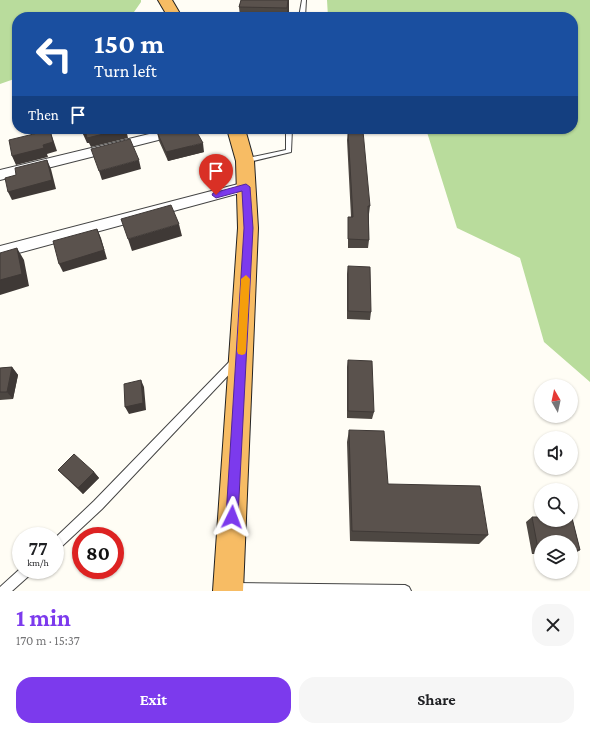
<!DOCTYPE html>
<html lang="en">
<head>
<meta charset="utf-8">
<style>
	:root { --surface:#fff; --page:#f6f6f6; --text:#202124; --muted:#757577; --accent:#7c3aed }
	body { margin:0; font-family:"Crimson Pro",serif; background:var(--page); color:var(--text); height:100vh; display:flex; flex-direction:column; font-size:15px; white-space:nowrap }
	* { box-sizing:border-box; margin:0 }
	p { font-size:13px; color:var(--muted) }
	.icon { flex:none; width:22px; height:22px; fill:none; stroke:currentColor; stroke-width:2; stroke-linecap:round; stroke-linejoin:round }
	.map { position:relative; height:591px; overflow:hidden }
	.side { display:flex; flex-direction:column; background:var(--surface); flex:1 }
	.side>* { flex:none }
	.top-card { position:absolute; left:12px; top:12px; width:566px; height:122px; border-radius:16px; box-shadow:0 1px 3px #0004; background:#1a4fa0; color:#fff; overflow:hidden }
	.needle { width:26px; rotate:351deg }
	.fabs { position:absolute; left:534px; top:379px; display:grid; gap:8px }
	.fabs a { display:grid; place-items:center; width:44px; height:44px; border-radius:50%; background:var(--surface); box-shadow:0 1px 3px #0004; font-size:20px }
	.speed { position:absolute; left:12px; top:527px; display:flex; gap:8px; font-size:20px; font-weight:700; text-align:center }
	.speed>* { display:grid; place-content:center; width:52px; height:52px; border-radius:50%; background:var(--surface); box-shadow:0 1px 3px #0004; line-height:1 }
	.speed small { font-size:10px; font-weight:400 }
	.speed .limit { border:6px solid #d22; background:#fff; color:#111 }
	.pin { position:absolute; display:grid; place-items:center; width:34px; height:34px; color:#fff; margin:-41px -17px; border-radius:50% 50% 50% 0; rotate:-45deg; box-shadow:0 0 4px #0007 }
	.pin .icon { rotate:45deg }
	.me { position:absolute; width:44px; margin:-22px; rotate:3deg; stroke-linejoin:round; filter:drop-shadow(0 0 3px #0008) }
	.turn { display:flex; align-items:center; gap:14px; height:84px; padding:0 16px; font-size:18px }
	.turn .icon { width:52px; height:52px; stroke-width:2.5 }
	.turn b { display:block; font-size:28px; line-height:34px }
	.then { display:flex; align-items:center; height:38px; padding:0 16px; background:#0003; gap:8px; font-size:15px }
	.round { display:grid; place-items:center; flex:none; width:42px; height:42px; border-radius:16px; background:var(--page) }
	.headline { display:flex; align-items:center; justify-content:space-between; height:68px; padding:0 16px }
	h1 { font-size:24px; font-weight:700; line-height:30px; color:var(--accent) }
	.button { display:flex; gap:8px; margin-top:auto; padding:8px 16px }
	.button a { flex:1; height:46px; border-radius:16px; background:var(--accent); color:#fff; font-size:16px; font-weight:700; line-height:46px; text-align:center }
	.button a+a { background:var(--page); color:var(--text) }
	.map>svg:first-child { display:block }
</style>
</head>
<body>
<div class="map">
<svg width="590" height="591" viewBox="0 0 590 591">
	<rect width="100%" height="100%" fill="#fffdf5"/>
	<path fill="#b9dc9c" d="M0 0H141V2L134 12 127 17H17V78L0 84Z
		M327 0H590V382L544 342 520 258 457 228 426 129H573V17H328Z"/>
	<g fill="none" stroke-linecap="round" stroke-linejoin="round">
		<defs>
			<path id="service" d="M302 0H306L305 17H299Z
				M286 129H292L291 152 245 163H243V159L286 150Z
				M235 358 238 359 239 362 238 365 102 509 59 549 55 550V538L94 501 232 359Z
				M21 568V570H32L31 574 12 591H0V587Z
				M233 583 405 585 409 587 411 591H228L227 589 229 585Z"/>
			<path id="minor" d="M170 129H192L190 132 0 180V170Z
				M246 182 251 184 253 187 251 190 0 258V246Z"/>
			<path id="trunk" d="M158 0H172L182 17H168Z
				M227 129H245L254 161 258 228 243 591H213L238 228 236 161Z"/>
		</defs>
		<use href="#service" stroke="#444" stroke-width="2"/>
		<use href="#minor" stroke="#444" stroke-width="2"/>
		<use href="#trunk" stroke="#222" stroke-width="2"/>
		<use href="#service" fill="#fff" fill-rule="evenodd"/>
		<use href="#minor" fill="#fff" fill-rule="evenodd"/>
		<use href="#trunk" fill="#f7bc64" fill-rule="evenodd"/>
	</g>
	<path fill="#4d4742" d="M241 0H289V17H240L239 7Z
		M348 131 370 206 369 214V240L368 248H348V217H351L347 140Z
		M157 132 204 152 168 161 159 141Z
		M348 266 371 312 370 320 347 319V274Z
		M348 360 374 412 372 419 347 418V367Z
		M12 367 18 375 13 399 0 400V368Z
		M349 430 388 484 488 535 479 544 350 541 347 442Z
		M58 470 94 472 99 478 83 494 64 476Z
		M532 517H541V520H571V518H572L580 550 573 555H571V542H541V554H532L526 522Z"/>
	<path fill="#3f3936" d="M288 0H289V17H287Z
		M126 129 128 138 91 147 89 143H87L83 134Z
		M154 129H164L155 131Z
		M50 130 57 151 47 154 48 157 16 165 12 156 43 145Z
		M203 143 204 152 168 161 166 152Z
		M47 160 51 169 56 189 12 200 8 192Z
		M139 160 141 169 102 180 99 171Z
		M179 224 182 236 132 251 128 239Z
		M97 229 101 238 107 259 63 272 59 264Z
		M17 248 24 260 29 286 0 295V280Z
		M12 367 18 375 13 399 7 392Z
		M141 380 144 387 146 410 129 414 125 407Z
		M94 472 99 478 83 494 78 488Z"/>
	<path fill="#5a524d" stroke="#3f3936" d="M241 0H288L287 8 239 7Z
		M82 129H124L87 138 86 134H83Z
		M171 129H195L203 143 166 152 157 132Z
		M50 130 53 142 43 145 44 148 12 156 9 140Z
		M348 131H363L370 206H368L369 240 348 239V217H353Z
		M130 139 139 160 99 171 91 149Z
		M47 160 52 180 8 192 5 178 16 175 15 168Z
		M171 205 179 224 128 239 121 219Z
		M97 229 104 250 59 264 53 241Z
		M17 248 22 274 0 280V253Z
		M348 266 370 267 371 312 348 311Z
		M348 360 372 361 374 412 348 411Z
		M12 367 7 392H0V368Z
		M141 380 143 403 125 407 124 384Z
		M349 430 384 431 388 484 480 486 488 535 352 531Z
		M74 454 94 472 78 488 58 470Z
		M532 517H541V520H571V518H572L580 550H571V542H541V549H538Z"/>
	<path fill="#7c3aed" stroke="#51269a" d="M246 184 250 187 253 228 238 517 236 521 232 523 228 521 226 517 244 228 242 191 216 198 212 195 213 193Z"/>
	<path fill="#f59e0b" d="M246 275 250 279 246 351 245 354 242 355 238 354 237 351 241 279Z"/>
</svg>
<div class="fabs">
<a><svg class="needle" viewBox="-14 -14 28 28"><path d="M0-13l5 13h-10z" fill="#e53935"/><path d="M0 13l5-13h-10z" fill="#757577"/></svg></a>
<a><svg class="icon" aria-label="sound" viewBox="0 0 24 24"><path d="M4 9h4l5-4v14l-5-4H4zM17 9q2 3 0 6"/></svg></a>
<a><svg class="icon" aria-label="search" viewBox="0 0 24 24"><circle cx="10" cy="10" r="6"/><path d="M15 15l6 6"/></svg></a>
<a><svg class="icon" aria-label="layers" viewBox="0 0 24 24"><path d="M12 4l9 5-9 5-9-5zM3 14l9 5 9-5"/></svg></a>
</div>
<div class="speed"><div>77<small>km/h</small></div><div class="limit">80</div></div>
<div class="pin" style="left:216px;top:195px;background:#d93025"><svg class="icon" aria-label="arrive" viewBox="0 0 24 24"><path d="M6 21V4h12l-3 4 3 4H6"/></svg></div>
<svg class="me" style="left:232px;top:517px" viewBox="-20 -20 40 40"><path d="M0-17L14 15 0 8-14 15z" fill="#7c3aed" stroke="#fff" stroke-width="4"/></svg>
<div class="top-card">
<div class="turn"><svg class="icon" aria-label="left" viewBox="0 0 24 24"><path d="M17 20v-9H6M10 6l-5 5 5 5"/></svg><div><b>150 m</b>Turn left</div></div>
<div class="then">Then<svg class="icon" aria-label="arrive" viewBox="0 0 24 24"><path d="M6 21V4h12l-3 4 3 4H6"/></svg></div>
</div>
</div>
<section class="side">
<div class="headline"><div><h1>1 min</h1><p>170 m · 15:37</p></div><a class="round"><svg class="icon" aria-label="close" viewBox="0 0 24 24"><path d="M6 6l12 12M18 6L6 18"/></svg></a></div>
<div class="button"><a>Exit</a><a>Share</a></div>
</section>
</body>
</html>
